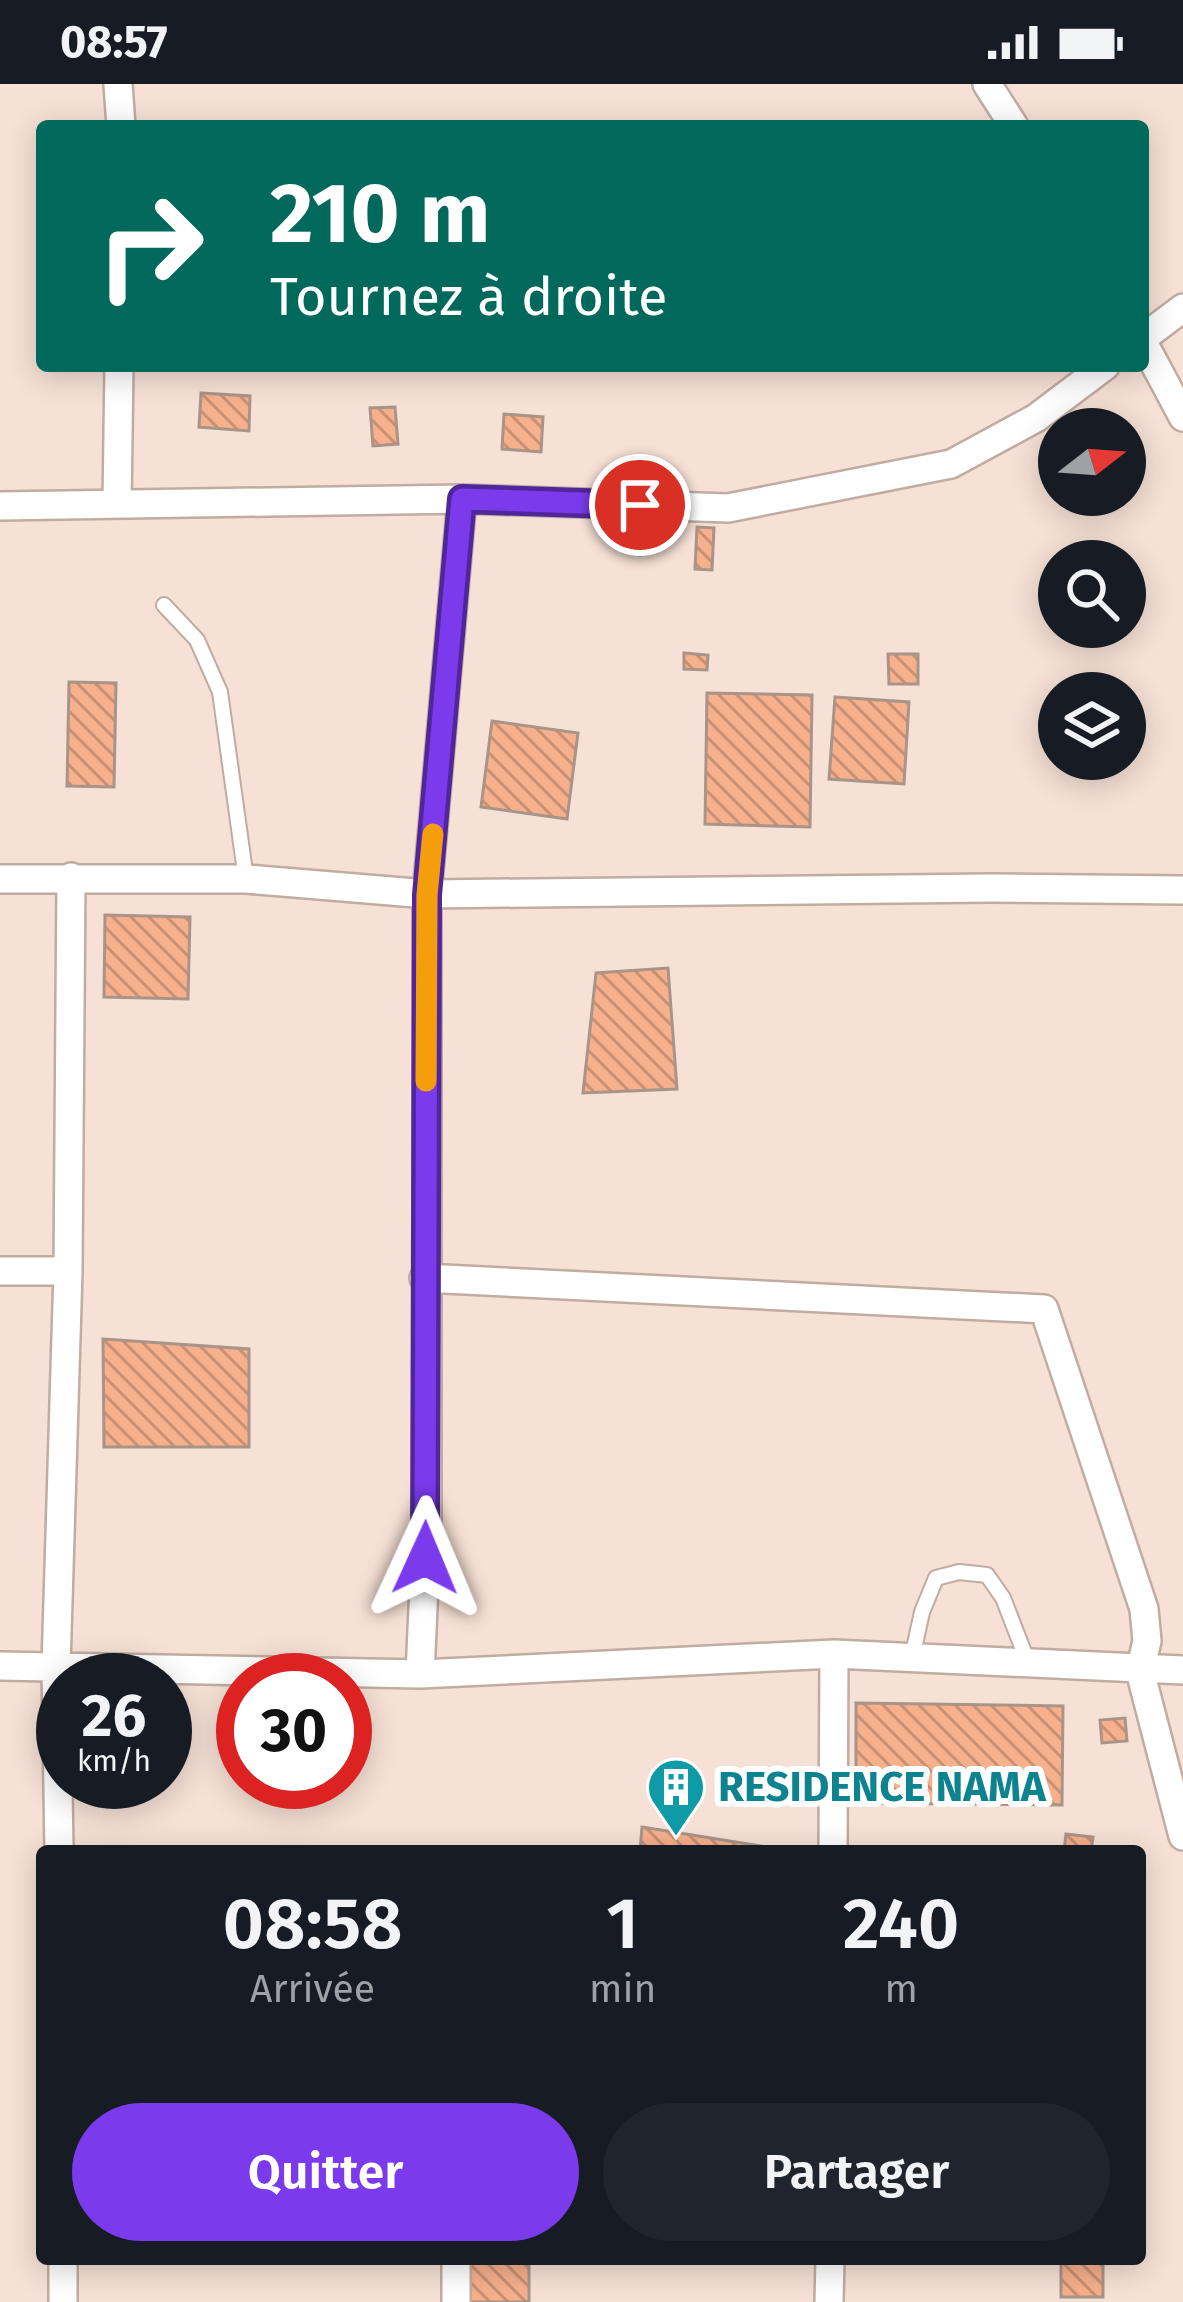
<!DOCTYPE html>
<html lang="fr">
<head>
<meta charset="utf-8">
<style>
	:root { --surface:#171b24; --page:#20242c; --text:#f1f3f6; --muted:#9ea1a6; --accent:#7c3aed }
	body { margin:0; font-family:"Fira Sans",sans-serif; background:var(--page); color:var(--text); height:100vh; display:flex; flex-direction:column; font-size:45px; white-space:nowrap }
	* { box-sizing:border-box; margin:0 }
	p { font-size:39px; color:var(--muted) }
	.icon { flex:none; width:66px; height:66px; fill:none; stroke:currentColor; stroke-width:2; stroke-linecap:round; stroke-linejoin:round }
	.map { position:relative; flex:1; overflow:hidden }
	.details { position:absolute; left:36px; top:1761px; width:1110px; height:420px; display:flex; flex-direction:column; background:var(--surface); border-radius:12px; box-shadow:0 6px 30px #0003 }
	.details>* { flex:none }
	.hud { position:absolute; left:36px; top:36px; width:1113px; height:252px; border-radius:12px; box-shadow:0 6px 30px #0003; background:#00695c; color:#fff; overflow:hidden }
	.needle { width:78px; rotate:73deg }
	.tools { position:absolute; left:1038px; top:324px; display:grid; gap:24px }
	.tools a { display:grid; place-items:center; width:108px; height:108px; border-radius:50%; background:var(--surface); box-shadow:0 6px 30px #0003; font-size:60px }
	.speed { position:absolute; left:36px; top:1569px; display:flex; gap:24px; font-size:60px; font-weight:700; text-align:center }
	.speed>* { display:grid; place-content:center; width:156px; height:156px; border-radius:50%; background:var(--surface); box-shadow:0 6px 30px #0003; line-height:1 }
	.speed small { font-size:30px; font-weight:400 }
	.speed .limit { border:18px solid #d22; background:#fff; color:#111 }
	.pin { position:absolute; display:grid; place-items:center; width:102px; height:102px; color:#fff; margin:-51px; border:6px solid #fff; border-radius:50%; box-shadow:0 3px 12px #0007 }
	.me { position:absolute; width:132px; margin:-66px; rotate:1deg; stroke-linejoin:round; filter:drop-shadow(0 0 9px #0008) }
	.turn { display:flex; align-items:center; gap:42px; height:252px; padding:0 36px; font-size:54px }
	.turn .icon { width:156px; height:156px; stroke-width:2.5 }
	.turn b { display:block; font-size:84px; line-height:102px }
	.eta { display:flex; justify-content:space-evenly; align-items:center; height:204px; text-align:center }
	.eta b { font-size:72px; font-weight:600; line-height:84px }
	.primary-button { display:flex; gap:24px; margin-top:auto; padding:24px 36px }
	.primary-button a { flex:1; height:138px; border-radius:72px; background:var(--accent); color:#fff; font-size:48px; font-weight:600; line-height:138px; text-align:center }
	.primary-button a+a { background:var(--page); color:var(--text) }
	.status { display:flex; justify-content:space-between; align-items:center; height:84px; padding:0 60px; background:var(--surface); direction:ltr }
	.status svg { height:33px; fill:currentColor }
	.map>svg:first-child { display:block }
</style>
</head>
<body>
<div class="status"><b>08:57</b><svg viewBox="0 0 49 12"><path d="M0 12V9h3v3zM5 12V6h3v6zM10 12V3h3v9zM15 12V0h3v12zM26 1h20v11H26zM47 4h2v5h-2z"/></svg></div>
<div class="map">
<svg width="1183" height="2218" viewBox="0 0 1183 2218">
	<defs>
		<pattern id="building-back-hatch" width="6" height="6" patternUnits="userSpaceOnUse" patternTransform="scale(3)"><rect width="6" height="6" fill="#f7b08c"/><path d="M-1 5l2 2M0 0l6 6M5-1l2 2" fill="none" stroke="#c99073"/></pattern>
	</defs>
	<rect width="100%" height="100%" fill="#f7e1d6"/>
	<path fill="url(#building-back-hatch)" stroke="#a9948a" stroke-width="3" d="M201 309 250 312 249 347 199 343Z
		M395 323 398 360 373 362 370 324Z
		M504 330 543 333 541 368 502 365Z
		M697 443 714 444 712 486 695 485Z
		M684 569 708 571 707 586 684 585Z
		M888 570H918V600H889Z
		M69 598 116 599 114 703 67 702Z
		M707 609 812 611 810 743 705 740Z
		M835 613 909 618 904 700 829 695Z
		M492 637 578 649 567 735 481 723Z
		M105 831 190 833 188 915 104 913Z
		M668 884 677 1005 583 1009 596 889Z
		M103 1255 249 1265V1363H104Z
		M856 1619 1063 1622 1062 1721 856 1719Z
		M1125 1634 1127 1657 1102 1659 1100 1636Z
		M642 1743 779 1765V1767H640Z
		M1066 1750 1093 1753 1091 1767H1064Z
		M468 2175H529V2218H467Z
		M1061 2175H1103V2213H1061Z"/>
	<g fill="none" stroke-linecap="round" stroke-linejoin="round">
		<defs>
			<path id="lane" d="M164 521 197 556 220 608 246 795
				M912 1574 922 1528 936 1494 959 1488 987 1491 1003 1514 1029 1581"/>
			<path id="street" d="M118 0 121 42
				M987 0 1014 42
				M1143 254 1183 224
				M1143 258 1183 333
				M117 420 119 282
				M0 422 462 415 728 424 951 380 1036 334 1105 282
				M0 795H246L427 810 990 804 1183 806
				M0 1187H68
				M424 1194 1044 1225 1144 1525 1147 1557 1140 1587 1183 1752
				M0 1582 420 1590 834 1570 1183 1586
				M420 1590 427 1436V810L462 415
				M59 1767 56 1583 68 1187 71 793
				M833 1767 834 1570
				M63 2175V2218
				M456 2218V2175
				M829 2218 830 2175"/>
		</defs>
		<use href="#lane" stroke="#c1aca2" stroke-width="18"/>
		<use href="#street" stroke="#c1aca2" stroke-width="32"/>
		<use href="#lane" stroke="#fff" stroke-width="14"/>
		<use href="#street" stroke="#fff" stroke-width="27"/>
	</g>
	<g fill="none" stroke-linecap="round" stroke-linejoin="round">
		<defs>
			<path id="route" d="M425 1474 427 811 462 415 640 421"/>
		</defs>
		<use href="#route" stroke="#51269a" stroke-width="30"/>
		<use href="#route" stroke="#7c3aed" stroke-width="21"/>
		<path stroke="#f59e0b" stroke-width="21" d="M426 997 427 811 433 750"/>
	</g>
	<defs>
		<symbol id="building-pin" viewBox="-11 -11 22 30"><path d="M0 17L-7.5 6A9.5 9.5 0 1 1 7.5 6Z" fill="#0f9aa8" stroke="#fff"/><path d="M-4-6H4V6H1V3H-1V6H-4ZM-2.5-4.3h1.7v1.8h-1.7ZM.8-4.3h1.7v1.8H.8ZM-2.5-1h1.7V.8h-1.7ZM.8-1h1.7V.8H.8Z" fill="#fff"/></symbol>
	</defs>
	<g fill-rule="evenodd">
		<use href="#building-pin" x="643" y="1670" width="66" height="90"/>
	</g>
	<g text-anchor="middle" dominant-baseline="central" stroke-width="12" stroke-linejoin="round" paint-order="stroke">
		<g font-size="42" font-weight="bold" fill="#0d838f" stroke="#fff" text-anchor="start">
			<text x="718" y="1703">RESIDENCE NAMA</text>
		</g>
	</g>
</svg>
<div class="tools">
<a><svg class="needle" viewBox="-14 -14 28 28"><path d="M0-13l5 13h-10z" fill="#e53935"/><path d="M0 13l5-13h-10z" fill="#9ea1a6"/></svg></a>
<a><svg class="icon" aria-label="search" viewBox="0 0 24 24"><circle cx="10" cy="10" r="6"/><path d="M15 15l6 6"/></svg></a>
<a><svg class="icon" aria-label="layers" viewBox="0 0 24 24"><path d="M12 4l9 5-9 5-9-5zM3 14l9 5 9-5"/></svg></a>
</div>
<div class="speed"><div>26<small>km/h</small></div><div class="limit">30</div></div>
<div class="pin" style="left:640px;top:421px;background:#d93025"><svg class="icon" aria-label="arrive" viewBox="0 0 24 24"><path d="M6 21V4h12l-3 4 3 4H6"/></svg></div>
<svg class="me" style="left:425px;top:1474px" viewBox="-20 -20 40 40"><path d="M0-17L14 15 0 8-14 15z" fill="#7c3aed" stroke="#fff" stroke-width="4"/></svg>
<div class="hud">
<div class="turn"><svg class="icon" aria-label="right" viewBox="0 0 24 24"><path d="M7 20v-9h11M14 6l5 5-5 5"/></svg><div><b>210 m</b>Tournez à droite</div></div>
</div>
<section class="details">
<div class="eta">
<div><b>08:58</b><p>Arrivée</p></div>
<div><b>1</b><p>min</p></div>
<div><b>240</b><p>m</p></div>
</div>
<div class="primary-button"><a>Quitter</a><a>Partager</a></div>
</section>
</div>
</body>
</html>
